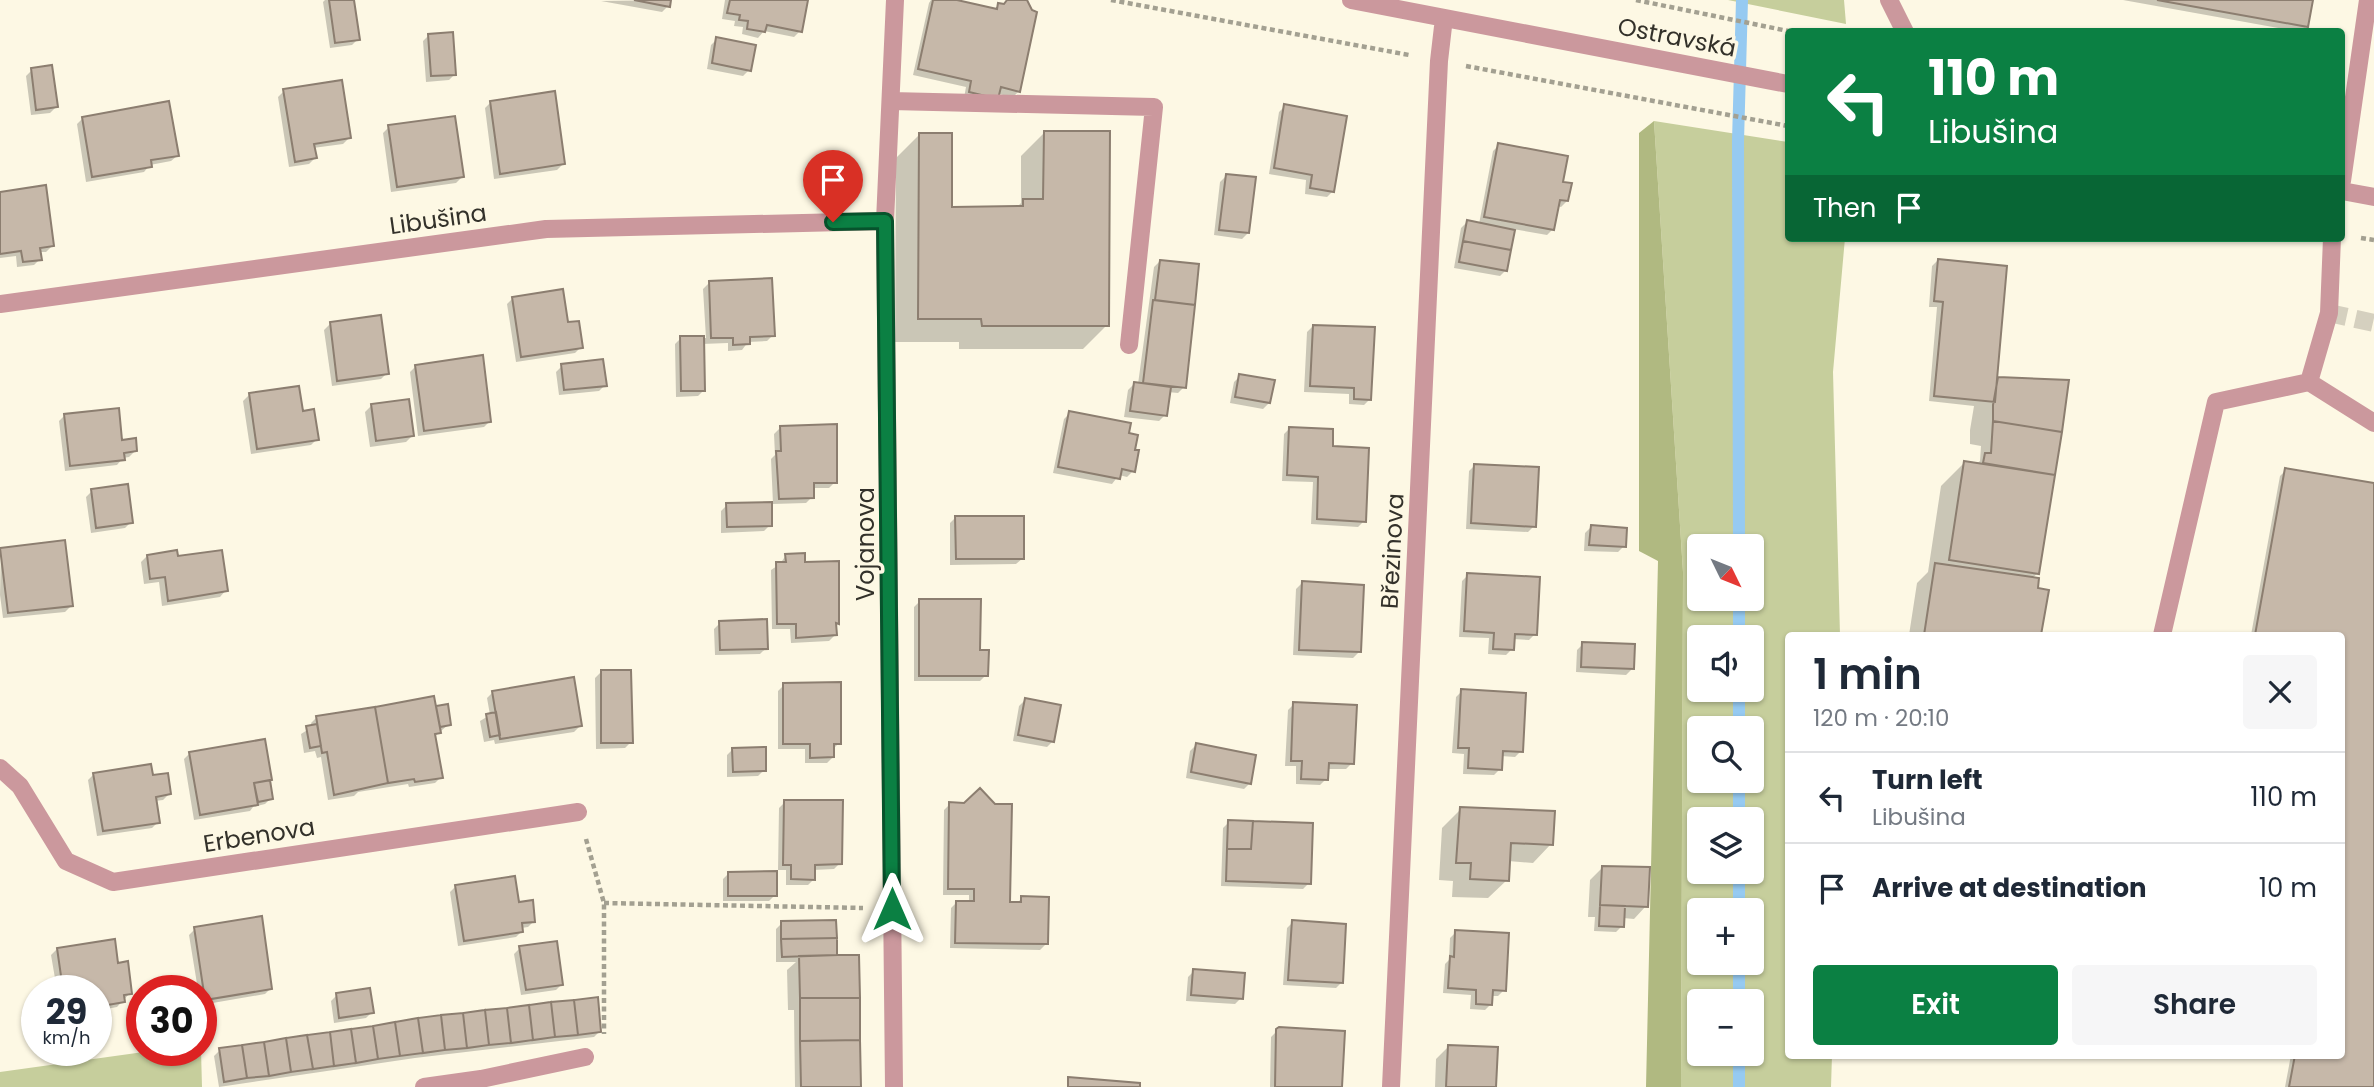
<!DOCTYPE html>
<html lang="en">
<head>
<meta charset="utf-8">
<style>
	:root { --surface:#fff; --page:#f6f6f7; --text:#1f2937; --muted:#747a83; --line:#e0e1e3; --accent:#0b8043 }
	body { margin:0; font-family:Poppins,sans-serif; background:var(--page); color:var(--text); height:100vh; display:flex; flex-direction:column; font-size:26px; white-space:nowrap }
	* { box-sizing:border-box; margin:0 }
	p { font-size:23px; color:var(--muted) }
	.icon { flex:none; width:38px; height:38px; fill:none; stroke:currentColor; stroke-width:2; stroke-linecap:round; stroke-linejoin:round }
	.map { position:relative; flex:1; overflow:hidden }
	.drawer { position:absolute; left:1785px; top:632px; width:560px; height:427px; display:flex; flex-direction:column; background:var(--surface); border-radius:7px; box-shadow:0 2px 5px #0004 }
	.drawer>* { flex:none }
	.hud { position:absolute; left:1785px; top:28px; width:560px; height:214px; border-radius:7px; box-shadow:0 2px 5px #0004; background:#0b8043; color:#fff; overflow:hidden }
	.needle { width:46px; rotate:133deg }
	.controls { position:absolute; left:1687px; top:534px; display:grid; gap:14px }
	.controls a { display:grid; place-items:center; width:77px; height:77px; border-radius:7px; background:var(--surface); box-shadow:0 2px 5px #0004; font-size:35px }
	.speed { position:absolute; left:21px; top:975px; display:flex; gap:14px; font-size:35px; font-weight:700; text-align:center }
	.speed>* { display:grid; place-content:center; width:91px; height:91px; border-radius:50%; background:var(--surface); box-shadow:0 2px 5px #0004; line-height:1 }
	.speed small { font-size:18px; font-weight:400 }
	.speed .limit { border:10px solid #d22; background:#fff; color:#111 }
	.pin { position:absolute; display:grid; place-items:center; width:60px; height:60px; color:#fff; margin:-72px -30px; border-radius:50% 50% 50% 0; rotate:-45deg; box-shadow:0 0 7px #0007 }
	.pin .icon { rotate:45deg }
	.me { position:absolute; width:77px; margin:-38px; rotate:0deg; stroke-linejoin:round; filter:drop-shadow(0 0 5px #0008) }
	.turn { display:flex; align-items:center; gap:24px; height:147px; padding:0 28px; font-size:32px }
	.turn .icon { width:91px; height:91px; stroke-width:2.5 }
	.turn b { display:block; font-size:49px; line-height:60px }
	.then { display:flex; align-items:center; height:66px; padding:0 28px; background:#0003; gap:14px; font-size:26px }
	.round { display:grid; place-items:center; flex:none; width:74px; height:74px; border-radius:7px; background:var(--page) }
	.headline { display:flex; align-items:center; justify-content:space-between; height:119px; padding:0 28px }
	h1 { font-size:42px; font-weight:600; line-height:52px }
	.action { display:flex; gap:14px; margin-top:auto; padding:14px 28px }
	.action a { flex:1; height:80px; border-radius:7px; background:var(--accent); color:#fff; font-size:28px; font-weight:600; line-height:80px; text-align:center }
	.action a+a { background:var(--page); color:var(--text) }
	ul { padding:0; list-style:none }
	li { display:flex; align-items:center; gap:21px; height:91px; padding:0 28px; border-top:2px solid var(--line) }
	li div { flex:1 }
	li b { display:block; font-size:26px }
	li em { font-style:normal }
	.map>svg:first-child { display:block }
</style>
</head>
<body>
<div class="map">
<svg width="2374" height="1087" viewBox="0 0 2374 1087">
	<rect width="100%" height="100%" fill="#fdf8e4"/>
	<path fill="#c6ce9c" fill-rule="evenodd" d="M1728 0H1844L1846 24Z
		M1654 121 1788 142V238H1845L1833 372 1840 635H1788V1055H1832L1831 1087H1681L1683 572ZM1699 546H1752V598H1699ZM1699 637H1752V690H1699ZM1699 728H1752V780H1699ZM1699 819H1752V872H1699ZM1699 910H1752V962H1699ZM1699 1001H1752V1054H1699Z
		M158 1050H201L202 1087H0V1072Z"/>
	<path fill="#b0b981" d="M1654 121 1683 572 1681 1087H1646L1658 561 1639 551V133Z"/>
	<path fill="#0003" d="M325 0H353L358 39 352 45 330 48 323 2Z
		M669 0 668 6 662 12 601 1Z
		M725 0H806L800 31 794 37 764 31 758 38 742 34 743 27 734 26 735 21 722 19Z
		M931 0H949L993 10 999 5 1004 6 1011 0H1022L1019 91 1013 97 998 94 964 98 966 87 913 75 929 3Z
		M2123 0H2312L2307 26 2301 32Z
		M429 35 455 74 449 80 426 82 423 41Z
		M717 39 749 70 743 76 707 69 711 45Z
		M32 70 56 107 50 113 31 115 26 76Z
		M284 91 349 138 343 144 313 148 315 158 309 164 289 167 278 97Z
		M491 102 563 164 557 170 494 179 485 108Z
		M1285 106 1333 191 1327 197 1305 194 1306 180 1269 174 1279 112Z
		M83 118 177 156 171 161 150 165 144 172 86 182 77 124Z
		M389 127 462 177 456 183 391 192 383 133Z
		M1044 133 1107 325 1083 349H959V342H895L896 158 919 135 950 209 1016 208 1021 203V156Z
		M1499 145 1561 183 1567 201 1561 207 1557 206 1553 229 1547 235 1513 229 1506 270 1500 276 1454 268 1461 228 1467 222 1479 224 1493 151Z
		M1226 176 1248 233 1242 239 1214 235 1220 182Z
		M0 194 52 246 46 252H39L40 259 34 265 17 267 16 256 0 258Z
		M1938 260 1995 382 1998 379 2060 431 2038 573 2031 579 2036 590 2047 592 2040 635H1909L1917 583 1928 572 1941 486 1965 462 1976 464 1980 461 1981 446 1970 444V430L1974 406 1929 401 1937 307H1929L1932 266Z
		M1160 261 1197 266 1184 387 1178 393 1168 392 1165 415 1159 421 1124 417 1128 390 1134 384H1138L1154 267Z
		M709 283 773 335 767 341 748 342 742 350 728 351V343L702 344 704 390 698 396 676 397 675 344 681 338H706L703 289Z
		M513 298 566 324 581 347 575 353 516 362 507 304Z
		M330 324 387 373 381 379 332 386 324 330Z
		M1313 326 1370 399 1364 405 1349 404V394L1304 392 1307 332Z
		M416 366 490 421 484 427 418 436 410 372Z
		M562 366 605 385 599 391 559 395 556 372Z
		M1240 376 1269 403 1263 409 1230 403 1234 382Z
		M249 395 301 413 317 439 311 445 251 454 243 401Z
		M371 406 412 436 406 442 370 447 365 412Z
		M1070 413 1127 434 1133 471 1127 477 1119 475 1112 484 1053 473 1064 419Z
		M65 415 121 441 135 451 129 457 123 458 117 465 65 471 59 421Z
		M780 428 835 482 829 488H812V497L806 503 773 504 771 459 775 455 774 434Z
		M1290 428 1331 448 1364 521 1358 527 1311 524 1313 482 1282 481 1284 434Z
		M1475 465 1534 526 1528 532 1466 529 1469 471Z
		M2286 470 2374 485V1087H2285L2291 1055H2342V635H2251L2280 476Z
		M92 491 131 522 125 528 91 533 86 497Z
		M727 505 770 525 764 531 721 533V511Z
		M956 517 1023 558 1016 564 950 565V523Z
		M1591 527 1624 546 1618 552 1584 551 1585 533Z
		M1 549 71 606 65 612 3 618 0 595Z
		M786 555 803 563 838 623 834 626 835 635 829 641 791 643 790 629H772L771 570 780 564Z
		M147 556 176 558 226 590 220 597 162 606 159 582 144 584 141 562Z
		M1468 575 1535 634 1529 640 1513 639 1512 649 1506 655 1488 654 1489 638 1459 637 1462 581Z
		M1302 583 1359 652 1353 658 1293 655 1296 589Z
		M920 601 986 675 980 681H914V607Z
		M720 623 766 648 760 654 715 655 714 629Z
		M1583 644 1632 669 1626 675 1576 672 1577 650Z
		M601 672 631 742 625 748 596 749 595 678Z
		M784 685 839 743 833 749V757L827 763H805V749H778V691Z
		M1462 691 1521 751 1515 757 1501 756 1500 769 1494 775 1463 774 1464 754 1452 753 1456 697Z
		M493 692 580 726 574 732 495 744 494 740 484 742 480 721 490 715 487 698Z
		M1025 700 1053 741 1047 747 1013 741 1019 706Z
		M1294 704 1352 763 1346 769H1327L1326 779 1320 785 1296 784V766H1285L1288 710Z
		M446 706 449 724 434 737 441 777 435 783 409 787 408 784 358 792 354 796 328 800 321 757 317 758 315 751 304 753 301 734 312 727 311 723 317 717Z
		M263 741 271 798 265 804 253 807 250 811 194 820 184 759 190 753Z
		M1196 745 1250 783 1244 789 1186 778 1190 751Z
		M733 749 764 770 758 776 727 777V755Z
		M94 774 151 777 169 794 163 800 155 801 158 822 152 828 97 836 88 780Z
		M785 802 840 863 834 869 813 870 814 879 808 885H786V870H778L779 808Z
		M950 804 1008 904H1016L1022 898 1046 944 1040 950 950 948 951 908 957 902 969 903V895H943L944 810Z
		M1461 809 1551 844 1533 863 1508 861 1507 880 1488 898 1452 897 1453 881 1439 880 1442 828Z
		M1229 822 1309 883 1303 889 1221 886 1223 828Z
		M1603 867 1646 906 1634 919 1623 918 1622 926 1616 932 1594 931 1595 917H1588L1590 880Z
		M729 873 775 895 769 901H723V879Z
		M456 886 518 904 534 921 528 927 521 928 522 931 516 937 458 946 450 892Z
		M1293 922 1342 982 1336 988 1283 985 1287 928Z
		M782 923 835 955 860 1087H795L794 1010H788L787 970 796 962H776V929Z
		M195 929 271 988 265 994 201 1005V990H198L189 935Z
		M1456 932 1504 990 1498 996H1491V1004L1485 1010 1470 1009 1471 995 1443 993 1445 964 1449 960 1450 938Z
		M520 948 562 984 556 990 521 995 514 954Z
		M57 949 117 965 130 993 117 1007 96 1011V990H57L51 955Z
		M1194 971 1241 998 1235 1004 1186 1001 1188 977Z
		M337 995 372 1012 366 1018 334 1023 331 1001Z
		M600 1031 594 1037 415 1058 219 1087 214 1056 220 1050Z
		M1277 1031 1340 1087H1270L1271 1037Z
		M1449 1046 1494 1087H1435L1436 1059Z"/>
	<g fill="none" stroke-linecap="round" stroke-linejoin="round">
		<path stroke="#96caf1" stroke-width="12" d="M1739 546 1738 141 1742 0
			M1739 598V637
			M1739 690V728
			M1739 780V819
			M1739 872V910
			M1739 962V1001
			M1739 1054V1087"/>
	</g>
	<path fill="#c6b8a9" stroke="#8c7e70" stroke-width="2" d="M329 0H354L360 40 335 43Z
		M634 0H671L670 7Z
		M730 0H808L802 32 767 25 765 32 747 29 748 21 739 20 740 15 727 13Z
		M933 0H957L997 9 998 3 1004 4 1007 0H1027L1032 10 1037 12 1020 92 1001 87 998 99 969 92 971 81 918 69Z
		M2157 0H2313L2308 27Z
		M453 32 456 75 431 76 428 34Z
		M716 37 756 45 751 71 712 63Z
		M52 65 58 107 36 110 31 68Z
		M342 80 351 138 314 144 317 158 295 162 283 89Z
		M555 91 565 164 500 174 490 101Z
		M169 101 179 156 151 160 152 167 92 177 82 117Z
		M1284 104 1347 116 1334 192 1310 188 1312 175 1274 168Z
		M455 116 464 177 397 187 388 125Z
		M1044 131H1110L1109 326H982L981 319H918L919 133H952V207L1023 206V199H1043Z
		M1498 143 1568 156 1563 182 1572 183 1568 201 1560 200 1554 230 1484 217Z
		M1226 174 1256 177 1249 233 1219 230Z
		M46 185 54 246 40 248 42 260 23 262 21 251 0 254V192Z
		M1467 220 1515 230 1511 250 1463 241Z
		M1463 241 1511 250 1507 271 1459 262Z
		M1938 259 2007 266 1995 402 1934 396 1943 302 1934 301Z
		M1160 260 1199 264 1195 305 1155 300Z
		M772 278 775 336 750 337V344L733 345V338H711L709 281Z
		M563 289 568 322 579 321 583 348 521 357 512 297Z
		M1153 300 1195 305 1186 388 1143 383Z
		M381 315 389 374 337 381 330 322Z
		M1313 325 1375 327 1371 400 1354 399V388L1310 386Z
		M680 336H704L705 391H681Z
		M483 355 491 422 424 431 415 365Z
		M603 359 607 386 564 390 561 364Z
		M1239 374 1275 380 1270 403 1235 397Z
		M1998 377 2069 380 2062 432 1993 421V405Z
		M1134 382 1171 387 1167 416 1130 411Z
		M299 386 303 411 314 409 319 440 257 449 249 393Z
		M409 399 414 436 376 441 371 404Z
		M119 408 122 440 136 438 137 451 124 453 125 460 70 466 64 414Z
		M1069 411 1131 423 1129 433 1138 435 1135 450H1139L1135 472 1122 469 1120 479 1058 467Z
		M1993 421 2062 432 2055 475 1983 463 1985 453H1991Z
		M837 424V483H814V498L779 499 776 451H781L780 426Z
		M1289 427 1333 429V446L1369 448 1366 522 1317 519 1318 477 1287 475Z
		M1964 461 2055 475 2039 574 1949 560Z
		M1474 464 1539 467 1536 527 1471 523Z
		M2285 468 2374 483V1087H2289L2295 1055H2342V635H2255Z
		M128 484 133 523 96 528 91 489Z
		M772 502V526L727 527 726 503Z
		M955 516H1024V559H956Z
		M1591 525 1627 528 1626 547 1589 545Z
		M65 540 73 606 8 613 0 548Z
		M177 550 178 556 222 550 228 591 168 601 165 577 150 579 147 555Z
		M805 553V562L839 561V624L836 623 837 635 796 638V624H777L776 562H786L785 554Z
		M1935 563 2039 578 2038 588 2049 590 2041 635H1924Z
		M1467 573 1540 577 1537 635 1515 634 1514 650 1493 649 1494 633 1464 631Z
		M1302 581 1364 585 1361 652 1299 650Z
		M919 599H981L980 650H989L988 676H919Z
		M767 619 768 649 720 650 719 621Z
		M1582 642 1635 644 1634 669 1581 667Z
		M601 670H631L633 743H601Z
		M574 677 582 726 500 739 492 691Z
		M841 682V744H834V757L810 758V744H783V683Z
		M1461 689 1526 693 1523 752 1503 751 1502 770 1468 768 1469 748H1458Z
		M434 696 441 733 435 734 443 778 415 782 414 779 388 783 375 707Z
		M1025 698 1061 705 1054 742 1018 735Z
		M1293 702 1357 705 1354 764 1329 763 1328 780 1301 779 1302 761H1291Z
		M448 704 451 725 440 727 436 706Z
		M375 707 388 783 334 795 327 752 322 753 316 716Z
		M496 712 500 735 490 737 486 714Z
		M317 724 321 746 310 748 306 726Z
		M265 739 272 780 254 783 258 805 200 815 189 752Z
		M1196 743 1256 755 1251 784 1191 772Z
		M766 747V771L733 772 732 748Z
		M151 764 153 775 168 773 171 794 156 797 160 823 103 831 93 773Z
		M270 780 273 799 258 802 254 783Z
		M980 788 995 804H1012L1010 902H1021V896L1049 897 1048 944 955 943 956 901H974V889H948L949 802 964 803Z
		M784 800H843L842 864 815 865V880L791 879V865H783Z
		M1460 807 1555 811 1553 845 1511 843 1509 881 1470 879 1471 863H1456Z
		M1228 820 1253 821 1251 849H1227Z
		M1253 821 1313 823 1311 884 1226 881 1227 849H1251Z
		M1602 866 1650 867 1648 907 1600 905Z
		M777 871V896H728V872Z
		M515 876 519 902 533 900 535 922 522 923 523 932 464 941 455 885Z
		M1600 905 1625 906 1624 927 1599 926Z
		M262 916 272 989 205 1000 194 927Z
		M836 920 837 938 781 939V921Z
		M1292 920 1346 924 1343 983 1288 980Z
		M1455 930 1509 933 1506 991 1493 990 1492 1005 1476 1004V990L1448 988 1450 956 1454 957Z
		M837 938V955L782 957 781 939Z
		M115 939 118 963 128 961 132 994 124 995 125 1002 96 1007V990H63L57 948Z
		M557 941 563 985 526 990 519 946Z
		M837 955H859L860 998H800L799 956Z
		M1193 969 1245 973 1243 999 1191 995Z
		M370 988 374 1013 339 1018 336 993Z
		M598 997 601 1032 578 1035 574 1000Z
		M800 998H860V1040L800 1041Z
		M574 1000 578 1035 555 1037 551 1002Z
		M551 1002 555 1037 533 1040 529 1005Z
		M529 1005 533 1040 511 1043 507 1008Z
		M507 1008 511 1043 489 1045 485 1010Z
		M485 1010 489 1045 467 1048 463 1013Z
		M463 1013 467 1048 445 1050 441 1015Z
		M441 1015 445 1050 423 1053 418 1018Z
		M418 1018 423 1053 400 1056 395 1022Z
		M395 1022 400 1056 378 1059 373 1026Z
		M373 1026 378 1059 356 1063 351 1029Z
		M1279 1027 1345 1031 1342 1087H1275L1276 1029Z
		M351 1029 356 1063 334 1066 330 1032Z
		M330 1032 334 1066 313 1069 307 1035Z
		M307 1035 313 1069 291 1072 286 1038Z
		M286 1038 291 1072 269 1076 264 1042Z
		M860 1040 861 1087H801L800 1041Z
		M264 1042 269 1076 247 1078 242 1045Z
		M242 1045 247 1078 224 1082 219 1048Z
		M1448 1045 1498 1047 1496 1087H1446Z
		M1068 1077 1140 1083V1087H1068Z"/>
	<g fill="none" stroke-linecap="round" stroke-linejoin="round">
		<path stroke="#d5d0bf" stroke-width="18" stroke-dasharray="18 9" stroke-linecap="butt" d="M2329 313 2374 323"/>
		<path stroke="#a3a091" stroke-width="4.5" stroke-dasharray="5 3.5" stroke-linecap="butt" d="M1111 0 1409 55
			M1636 0 1793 32
			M1466 66 1788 126
			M2361 238 2374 240
			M586 839 604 903V1034
			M604 903 863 908"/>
		<path stroke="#cb989d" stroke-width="18" d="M1351 0 1788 84
			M1889 0 1905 32
			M891 101 1154 107 1129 345
			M2342 181 2368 0
			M2342 191 2374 197
			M0 304 546 229 885 221
			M2309 382 2329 313 2332 238
			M2162 635 2216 402 2309 382 2374 423
			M0 768 20 786 66 861 113 882 578 812
			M424 1087 481 1079 585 1057
			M894 1087 885 221 895 0
			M1391 1087 1439 61 1444 18"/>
	</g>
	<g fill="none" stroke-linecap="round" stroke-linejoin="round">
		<defs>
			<path id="route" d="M833 222 885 221 892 909"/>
		</defs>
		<use href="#route" stroke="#07532c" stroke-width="18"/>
		<use href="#route" stroke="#0b8043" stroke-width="12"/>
	</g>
	<g text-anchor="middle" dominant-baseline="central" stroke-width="7" stroke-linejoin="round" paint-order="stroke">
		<g font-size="24" fill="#33312a" stroke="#fdf8e4">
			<text transform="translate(1677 37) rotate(11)">Ostravská</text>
			<text transform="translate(438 219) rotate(-8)">Libušina</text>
			<text transform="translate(865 544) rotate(-90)">Vojanova</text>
			<text transform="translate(1392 551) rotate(-87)">Březinova</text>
			<text transform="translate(259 835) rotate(-9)">Erbenova</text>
		</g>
	</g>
</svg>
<div class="controls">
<a><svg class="needle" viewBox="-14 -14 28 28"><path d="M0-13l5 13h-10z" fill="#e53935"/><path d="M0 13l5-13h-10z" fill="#747a83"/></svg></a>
<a><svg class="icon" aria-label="sound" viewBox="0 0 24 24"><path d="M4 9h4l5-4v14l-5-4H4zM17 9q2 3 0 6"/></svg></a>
<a><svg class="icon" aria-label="search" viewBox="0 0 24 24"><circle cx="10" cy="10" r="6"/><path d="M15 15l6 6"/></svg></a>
<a><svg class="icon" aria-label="layers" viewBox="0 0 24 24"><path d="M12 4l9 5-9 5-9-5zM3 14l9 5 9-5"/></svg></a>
<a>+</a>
<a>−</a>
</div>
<div class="speed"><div>29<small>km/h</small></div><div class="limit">30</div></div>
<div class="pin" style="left:833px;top:222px;background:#d93025"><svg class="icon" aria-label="arrive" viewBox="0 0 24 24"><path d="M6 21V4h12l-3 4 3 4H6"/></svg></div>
<svg class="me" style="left:892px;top:909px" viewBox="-20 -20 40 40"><path d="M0-17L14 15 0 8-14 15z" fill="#0b8043" stroke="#fff" stroke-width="4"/></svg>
<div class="hud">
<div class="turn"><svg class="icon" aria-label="left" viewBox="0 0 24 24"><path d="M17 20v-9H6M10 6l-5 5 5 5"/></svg><div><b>110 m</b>Libušina</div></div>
<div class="then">Then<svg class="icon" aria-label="arrive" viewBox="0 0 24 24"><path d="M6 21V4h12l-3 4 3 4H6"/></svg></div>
</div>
<section class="drawer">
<div class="headline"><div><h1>1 min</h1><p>120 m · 20:10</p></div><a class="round"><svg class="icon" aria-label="close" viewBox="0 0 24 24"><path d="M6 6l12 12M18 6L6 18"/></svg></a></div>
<ul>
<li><svg class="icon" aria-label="left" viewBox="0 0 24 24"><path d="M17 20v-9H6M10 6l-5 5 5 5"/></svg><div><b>Turn left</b><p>Libušina</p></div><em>110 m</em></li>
<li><svg class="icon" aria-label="arrive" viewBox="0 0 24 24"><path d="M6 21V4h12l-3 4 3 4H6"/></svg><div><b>Arrive at destination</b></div><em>10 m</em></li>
</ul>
<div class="action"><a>Exit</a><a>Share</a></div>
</section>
</div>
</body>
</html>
